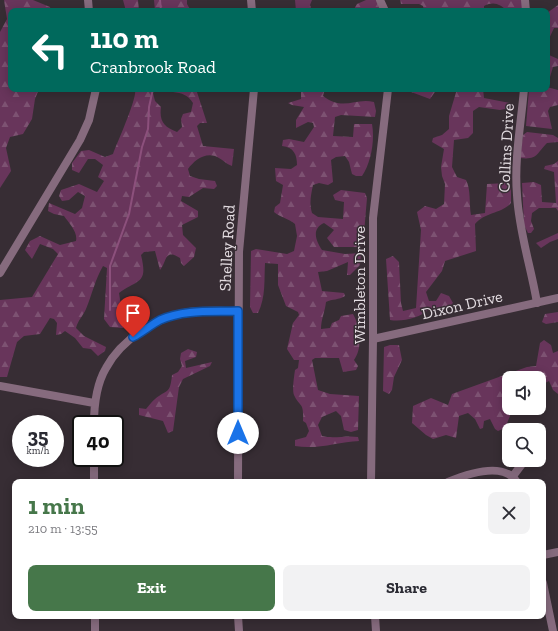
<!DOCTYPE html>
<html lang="en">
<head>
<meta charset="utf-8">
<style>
	:root { --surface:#fff; --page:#f2f2f3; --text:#2b2b33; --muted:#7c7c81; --accent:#46774a }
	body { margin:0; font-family:"Zilla Slab",serif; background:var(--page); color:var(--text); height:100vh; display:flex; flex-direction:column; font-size:15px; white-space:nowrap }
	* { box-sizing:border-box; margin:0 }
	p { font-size:13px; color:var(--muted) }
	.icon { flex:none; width:22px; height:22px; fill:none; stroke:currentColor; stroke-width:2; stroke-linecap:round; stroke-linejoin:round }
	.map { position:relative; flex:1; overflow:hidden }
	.panel { position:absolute; left:12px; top:479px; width:534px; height:140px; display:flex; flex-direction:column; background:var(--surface); border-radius:8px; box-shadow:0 2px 10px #0003 }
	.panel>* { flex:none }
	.top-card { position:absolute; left:8px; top:8px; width:542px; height:84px; border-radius:8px; box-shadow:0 2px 10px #0003; background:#00695c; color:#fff; overflow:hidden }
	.buttons { position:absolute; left:502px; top:371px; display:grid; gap:8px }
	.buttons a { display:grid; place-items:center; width:44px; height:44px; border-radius:8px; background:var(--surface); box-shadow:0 2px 10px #0003; font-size:20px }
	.speed { position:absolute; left:12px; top:415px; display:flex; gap:8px; font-size:20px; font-weight:700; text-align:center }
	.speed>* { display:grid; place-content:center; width:52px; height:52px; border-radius:50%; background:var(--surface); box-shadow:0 2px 10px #0003; line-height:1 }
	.speed small { font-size:10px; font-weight:400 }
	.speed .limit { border:2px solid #111; border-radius:6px; background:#fff; color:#111 }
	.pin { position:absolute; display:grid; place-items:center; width:34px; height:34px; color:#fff; margin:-41px -17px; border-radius:50% 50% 50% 0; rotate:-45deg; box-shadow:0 0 4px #0007 }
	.pin .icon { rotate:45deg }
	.me { position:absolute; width:44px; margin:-22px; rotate:0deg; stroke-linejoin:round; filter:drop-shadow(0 0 3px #0008) }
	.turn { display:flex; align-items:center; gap:14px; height:84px; padding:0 16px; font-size:18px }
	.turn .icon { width:52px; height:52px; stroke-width:2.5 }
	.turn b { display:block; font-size:28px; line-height:34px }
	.round { display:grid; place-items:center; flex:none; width:42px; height:42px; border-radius:8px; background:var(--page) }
	.headline { display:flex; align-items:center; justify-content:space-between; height:68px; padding:0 16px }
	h1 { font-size:24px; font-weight:800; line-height:30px; color:var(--accent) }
	.primary-button { display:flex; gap:8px; margin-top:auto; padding:8px 16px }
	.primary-button a { flex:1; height:46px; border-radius:8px; background:var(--accent); color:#fff; font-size:16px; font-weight:800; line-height:46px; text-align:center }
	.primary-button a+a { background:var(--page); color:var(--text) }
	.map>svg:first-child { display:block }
</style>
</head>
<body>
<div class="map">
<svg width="558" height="631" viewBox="0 0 558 631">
	<defs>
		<pattern id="forest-firs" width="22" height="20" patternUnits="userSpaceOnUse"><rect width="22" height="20" fill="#68355b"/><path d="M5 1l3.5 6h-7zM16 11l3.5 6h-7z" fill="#7d5272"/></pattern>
	</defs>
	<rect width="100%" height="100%" fill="#372d34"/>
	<path fill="url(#forest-firs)" d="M4 0H33L50 7 51 11H11V89H39L35 99 32 119 23 134 10 137 6 148 11 171 0 188V32L7 19Z
		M123 0H138L139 11H126Z
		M154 0H187V4L191 11H155Z
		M295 0H312L310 5 312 11H315H293H296Z
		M366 0H377L380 11H353L357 4Z
		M400 0H522V11H507C500 4 494 1 484 6V11H424L423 6 419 4H401Z
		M558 5V28H554L547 43V13Z
		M549 55 558 59V66L553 67 550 77 547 79V56Z
		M547 87 558 90V105L550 107 548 111 552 129 526 126 529 89H547Z
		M135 89H152L155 101 161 107C159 121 164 127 177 132L182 127 181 119 183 114 191 112 193 103C188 95 182 93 173 92L171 89H196L207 123H200L197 126 203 146 234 149 232 166C226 164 221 158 215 156 203 153 194 161 188 169L190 176 199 179 215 181 217 186 214 189 203 188 189 197 182 196 181 201 198 211V217L182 225 183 235 196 248 194 257 184 266 181 263 180 258C164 248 167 262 160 270L155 251 144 252 141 255C148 284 139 279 119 293L121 306 126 312 123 328 110 327 104 319 107 268 103 266C95 280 92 294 86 309 83 316 78 320 76 328L84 336 106 347 105 351 98 356 91 349 83 348 75 338 65 331 61 334 56 335 57 323 54 319 50 318 40 334 24 336 17 342 7 377H0V300L32 297 58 254 53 249 40 244 32 259 25 250 30 241 40 236 60 245 76 241C78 232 69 223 64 216L54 214 48 211 49 203 75 214 82 208 85 196 78 192 69 200 62 201 59 196 61 190 79 184 97 192 104 181 98 177 103 165 95 159H88L79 173 72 170V163L81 151 89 150 105 157 113 154C117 143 138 97 135 89Z
		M301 89H325L323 96C344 112 355 97 374 102L376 111 375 117 341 115 335 117 333 136 353 137 354 124H372C375 140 371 163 362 176H356L352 174 349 162 345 156 336 157 331 160 333 182 328 185 319 183 313 185C311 195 309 203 312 213L318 217 343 219 344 202 335 200 333 195 341 190 365 193 367 198 363 245 358 247H334L327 238 334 230 324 223C311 229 316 241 322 250L345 254 361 253 360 265 350 275H347L348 262 327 271 318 272 322 291 344 293 345 296C339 300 332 299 326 302 325 312 321 319 321 329L330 328 332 323 339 320 341 316 353 314C360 326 363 348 354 360L358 366 356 370 343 372 339 358H315L312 360 318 390 330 394 359 396 358 430 351 432 344 430 341 416 336 411 322 417 318 425 322 436C334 439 346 435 358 437L359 441C338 442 317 450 295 446V440L306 437 309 431 306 423 303 421C304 401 300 408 294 395 292 390 294 377 295 370L298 368 299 360H294L287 349 293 323 299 315 298 312 286 306 278 285V264L265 263C264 280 266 297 258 313H253L250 307 251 251 256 249 287 254 294 251 297 236 295 224C288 218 281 218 274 212L275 207 280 203 283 185 276 181 275 168 291 169 297 165C297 155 294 147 282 146L283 140 289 139 304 142 314 127 313 123 308 122 296 128V120L304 107 292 105 288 103 301 99Z
		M403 89H437L430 99Z
		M457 89H483L484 98 510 103 509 108 500 110 479 107 473 111V133L468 138 454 140 452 167 457 177 466 180C471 189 469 204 471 215L485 213 487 184 508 183 511 186V203C501 214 485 212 475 224L476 251 445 261 442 271 426 292 429 301H436L441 293 449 296 453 303C446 311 438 312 429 309 420 318 403 322 390 320L386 259 393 256 399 262 401 303 403 311 416 308 421 230 417 212 425 206 436 209 444 204 445 184 442 176 441 167 444 149 432 142 433 138 442 135 449 129V116Z
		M527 132 553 135 558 138V142L547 143C536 154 538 160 520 158L523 135Z
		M558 161V211L556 208H539L532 213 531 221 534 229 531 233H528L524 225 522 183 534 182 541 185 542 202 556 203 554 172 544 169 545 166 554 164Z
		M558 233V239L550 242 541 248 536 243Z
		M558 312V322L546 324 542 322 545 314Z
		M544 340 551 345 553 353 558 351V394L553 390 549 381 541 385V403L539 404V378H509V408H511L510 416 505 428 498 431 495 429 490 419 484 421 483 428 480 429 475 419 468 413 459 416 456 438 446 435 433 439 426 435 412 423 413 406 431 398 448 405 452 394 527 367 536 366 540 343Z
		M390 345H399L402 360 394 377 392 390 389 394 383 391 384 347Z
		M188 349 197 352 196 357 185 361 186 368 212 362 210 366 183 379 179 387 173 431 168 433 163 421 139 415V408L146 409C149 406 151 402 155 399 167 389 170 395 172 375L178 372 182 366 180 359 181 353Z"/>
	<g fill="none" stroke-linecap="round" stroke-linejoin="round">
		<path stroke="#8c507c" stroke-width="2" d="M160 0 161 11
			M110 310V266L129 214 142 147 148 129 149 107 153 89"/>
		<path stroke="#866b7e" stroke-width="8" d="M88 0 89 11
			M525 0 526 11
			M524 89C521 124 514 160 517 195 519 232 531 267 537 303
			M0 273 80 140 89 120 96 89
			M0 386 94 403
			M94 424C94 406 96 385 106 368 121 340 157 316 189 312 205 310 222 311 238 311
			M513 476 525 460
			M94 482V458
			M371 482 373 339
			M448 482C467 474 503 461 517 482
			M543 555 558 552
			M543 583 553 631
			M375 616 376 631
			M95 631V616"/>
		<path stroke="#866b7e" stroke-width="8" d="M251 0 252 11
			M380 0 385 11
			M388 89 373 218V339L558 298
			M238 482 239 252 254 89
			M238 616 239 631"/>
	</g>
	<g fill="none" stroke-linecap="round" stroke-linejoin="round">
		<defs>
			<path id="route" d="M133 337C142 332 151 325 160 320 185 309 212 312 238 311V433"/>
		</defs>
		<use href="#route" stroke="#114b97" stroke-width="10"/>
		<use href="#route" stroke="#1a73e8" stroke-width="7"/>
	</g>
	<g text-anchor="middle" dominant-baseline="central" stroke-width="3" stroke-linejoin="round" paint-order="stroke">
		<g font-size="16" fill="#e4dde2" stroke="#372d34">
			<text transform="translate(506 148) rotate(-87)">Collins Drive</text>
			<text transform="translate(227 248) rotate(-87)">Shelley Road</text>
			<text transform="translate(359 285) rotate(-90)">Wimbleton Drive</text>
			<text transform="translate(462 305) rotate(-13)">Dixon Drive</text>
		</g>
	</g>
</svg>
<div class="buttons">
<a><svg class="icon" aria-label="sound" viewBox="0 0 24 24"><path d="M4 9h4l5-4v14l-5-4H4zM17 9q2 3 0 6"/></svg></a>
<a><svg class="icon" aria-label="search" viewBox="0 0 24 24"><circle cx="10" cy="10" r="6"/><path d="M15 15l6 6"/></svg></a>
</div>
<div class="speed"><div>35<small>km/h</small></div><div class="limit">40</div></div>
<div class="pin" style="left:133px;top:337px;background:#d93025"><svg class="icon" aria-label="arrive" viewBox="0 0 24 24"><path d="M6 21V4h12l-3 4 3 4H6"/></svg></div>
<svg class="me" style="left:238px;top:433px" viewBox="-20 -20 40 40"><circle r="19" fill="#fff"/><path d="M0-13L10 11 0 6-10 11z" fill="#1a73e8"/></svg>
<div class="top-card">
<div class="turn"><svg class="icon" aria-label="left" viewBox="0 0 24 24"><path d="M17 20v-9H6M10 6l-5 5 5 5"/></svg><div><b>110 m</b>Cranbrook Road</div></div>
</div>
<section class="panel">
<div class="headline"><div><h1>1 min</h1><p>210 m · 13:55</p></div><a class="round"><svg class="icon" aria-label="close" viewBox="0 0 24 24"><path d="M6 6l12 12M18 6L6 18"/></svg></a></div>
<div class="primary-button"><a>Exit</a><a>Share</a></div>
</section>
</div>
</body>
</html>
